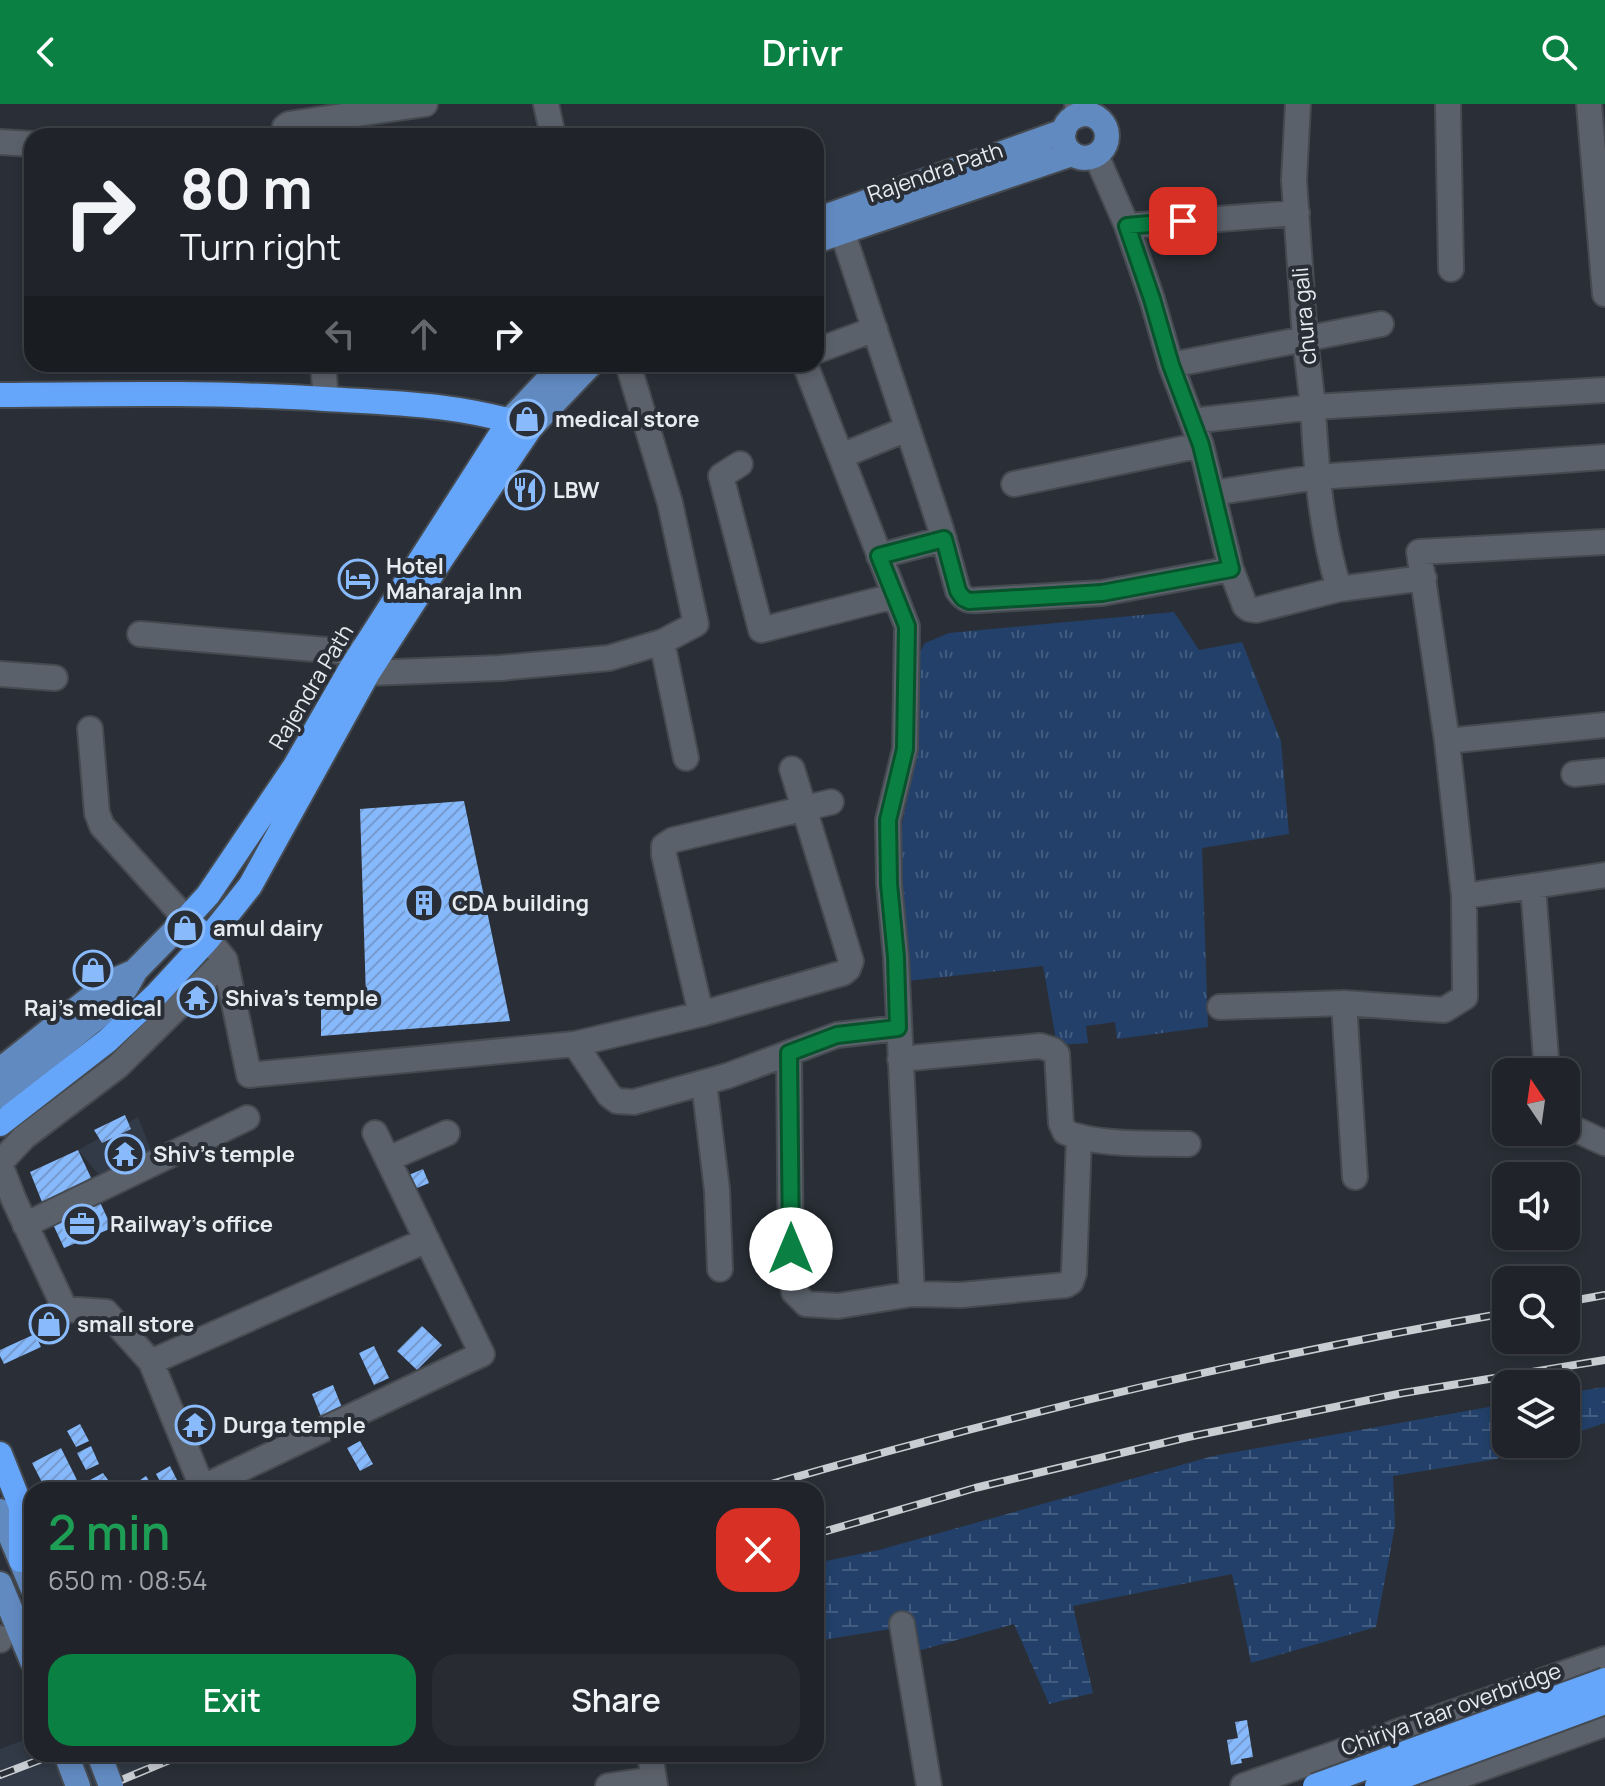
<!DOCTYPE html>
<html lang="en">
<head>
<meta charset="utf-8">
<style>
	:root { --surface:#202329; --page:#282b31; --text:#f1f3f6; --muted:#a2a4a8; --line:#3d4046; --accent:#0b8043 }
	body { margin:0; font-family:Manrope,sans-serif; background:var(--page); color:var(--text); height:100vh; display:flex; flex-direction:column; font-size:30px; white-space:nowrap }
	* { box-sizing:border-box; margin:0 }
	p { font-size:26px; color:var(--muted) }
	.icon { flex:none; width:44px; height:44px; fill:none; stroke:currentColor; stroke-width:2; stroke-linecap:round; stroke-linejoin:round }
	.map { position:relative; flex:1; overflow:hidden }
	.panel { position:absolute; left:24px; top:1378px; width:800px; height:280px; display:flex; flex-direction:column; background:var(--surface); border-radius:24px; box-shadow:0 4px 12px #0003,0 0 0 2px var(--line) }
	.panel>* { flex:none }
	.guide { position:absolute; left:24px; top:24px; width:800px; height:244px; border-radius:24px; box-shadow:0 4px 12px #0003,0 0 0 2px var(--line); background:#202329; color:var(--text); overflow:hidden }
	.needle { width:52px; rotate:347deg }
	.buttons { position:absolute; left:1492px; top:954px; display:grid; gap:16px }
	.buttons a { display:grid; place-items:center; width:88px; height:88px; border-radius:16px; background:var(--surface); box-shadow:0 4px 12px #0003,0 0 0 2px var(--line); font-size:40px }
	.pin { position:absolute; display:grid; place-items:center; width:68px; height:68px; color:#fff; margin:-34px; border-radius:16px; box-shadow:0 4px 12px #0006 }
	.me { position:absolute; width:88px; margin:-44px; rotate:0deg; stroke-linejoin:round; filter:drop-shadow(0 0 6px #0008) }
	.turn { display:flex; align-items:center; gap:28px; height:168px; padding:0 24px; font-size:36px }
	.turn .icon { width:104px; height:104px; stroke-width:2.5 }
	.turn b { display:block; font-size:56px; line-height:68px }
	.lanes { display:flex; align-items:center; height:76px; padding:0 24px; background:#0003; justify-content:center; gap:40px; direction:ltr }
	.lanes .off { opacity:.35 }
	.round { display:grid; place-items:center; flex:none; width:84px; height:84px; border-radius:24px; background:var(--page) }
	.head { display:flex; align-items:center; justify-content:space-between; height:136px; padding:0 24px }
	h1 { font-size:48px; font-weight:600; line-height:60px; color:#1e9e55 }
	.primary-button { display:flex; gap:16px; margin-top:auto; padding:16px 24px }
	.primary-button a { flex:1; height:92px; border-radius:24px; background:var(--accent); color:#fff; font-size:32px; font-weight:600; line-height:92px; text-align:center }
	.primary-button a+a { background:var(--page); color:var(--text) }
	header { display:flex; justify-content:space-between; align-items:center; height:104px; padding:0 24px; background:var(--accent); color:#fff; font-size:36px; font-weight:600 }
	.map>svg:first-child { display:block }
</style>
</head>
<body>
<header><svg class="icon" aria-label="back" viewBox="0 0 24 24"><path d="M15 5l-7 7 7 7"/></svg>Drivr<svg class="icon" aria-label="search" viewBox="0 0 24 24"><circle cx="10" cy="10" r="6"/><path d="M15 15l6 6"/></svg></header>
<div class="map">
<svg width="1605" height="1682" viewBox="0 0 1605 1682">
	<defs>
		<pattern id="grass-tufts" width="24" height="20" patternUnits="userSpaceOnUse" patternTransform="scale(2)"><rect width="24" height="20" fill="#224069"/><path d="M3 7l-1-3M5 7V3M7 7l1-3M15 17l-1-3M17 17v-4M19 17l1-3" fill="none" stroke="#425c7f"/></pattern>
		<pattern id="wetland-marsh" width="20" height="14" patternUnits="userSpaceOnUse" patternTransform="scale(2)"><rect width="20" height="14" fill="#224069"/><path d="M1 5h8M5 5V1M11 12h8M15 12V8" fill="none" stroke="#425c7f"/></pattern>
		<pattern id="building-hatch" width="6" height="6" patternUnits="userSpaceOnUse" patternTransform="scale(2)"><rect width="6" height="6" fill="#86b8fc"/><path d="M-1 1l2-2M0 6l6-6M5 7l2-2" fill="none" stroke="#769ccf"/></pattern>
	</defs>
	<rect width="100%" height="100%" fill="#2a2f37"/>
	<path fill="#313a46" d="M138 1013 151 1046 100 1072 78 1046Z
		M32 1633V1650H140L148 1667 112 1682H0V1645Z"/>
	<path fill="url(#grass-tufts)" d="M1174 508 1199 546 1242 538 1281 637 1289 730 1202 744 1208 923 1117 935 1115 918 1086 922 1088 939 1057 941 1043 862 907 877 896 750 912 671 916 611 915 556 925 539 949 529Z"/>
	<path fill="url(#wetland-marsh)" d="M1605 1283V1319L1566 1332V1289Z
		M1506 1300V1340H1542L1496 1355 1393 1372 1395 1422 1376 1523 1251 1559 1232 1470 1073 1502 1093 1589 1049 1600 1014 1520 921 1546 903 1523 816 1537V1459L879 1446 1213 1352Z"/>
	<path fill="url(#building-hatch)" d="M464 697 510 917 321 932V897L366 893 360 705Z
		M125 1011 131 1025 102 1039 94 1026Z
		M132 1041 138 1053 117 1062 112 1048Z
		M78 1046 94 1080 44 1103 30 1068Z
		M423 1065 429 1079 410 1087 404 1073Z
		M98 1094 112 1124 64 1144 51 1116Z
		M422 1222 442 1241 417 1266 397 1247Z
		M35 1230 41 1243 4 1260 0 1252V1246Z
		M374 1242 389 1274 374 1281 359 1249Z
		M333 1281 343 1306 322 1315 312 1290Z
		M202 1308 210 1325 187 1335 180 1318Z
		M80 1320 89 1337 76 1343 67 1327Z
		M360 1337 373 1360 360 1367 347 1344Z
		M91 1342 99 1360 86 1366 77 1349Z
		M61 1344 82 1386H46L32 1359Z
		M170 1362 178 1378 164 1385 156 1370Z
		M103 1369 114 1384 110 1386H96L90 1376Z
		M146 1372 155 1386H136L133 1381Z
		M1247 1616 1253 1653 1241 1655 1242 1659 1231 1661 1227 1636 1238 1634 1235 1618Z"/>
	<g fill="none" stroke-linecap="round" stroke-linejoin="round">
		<defs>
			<path id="minor" d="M546 0 553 32
				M1077 0 1078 12
				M1448 0 1451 165
				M1589 0 1605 190
				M285 32V23L289 20 425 0
				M0 38 32 40
				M1096 51 1127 122 1152 195 1171 261 1201 341 1231 465 1245 502 1249 505 1256 506 1339 485 1424 474
				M1127 122 1297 109
				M842 127 941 425 958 487C965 497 970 497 980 496L1102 489 1231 465
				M816 247 875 225
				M323 260 326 295
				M805 260 907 522 905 645 888 716 889 780 896 853 912 1190
				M1171 261 1381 220
				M1192 317 1313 303 1305 235 1294 76 1298 0
				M841 352 907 325
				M740 360 721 372 761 526 894 492
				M1014 380 1201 341
				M1213 389 1317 373 1605 353
				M879 452 944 435
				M1339 485C1321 426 1316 364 1313 303L1605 286
				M140 530 361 549
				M662 538 686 654
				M352 567 368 569 500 564 609 554 662 538 696 520 670 399 628 260
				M0 570 55 574
				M90 625 97 709 102 722 186 815
				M1447 637 1605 621
				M1574 670 1605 667
				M1533 782 1605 771
				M1464 792 1533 782 1547 968
				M208 835 225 856 249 971 575 940 609 991 617 997 634 998 727 972 837 931 898 924
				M1344 899 1355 1073
				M1220 903 1344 899 1444 906 1465 893 1464 792 1447 637 1419 448 1605 438
				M701 910 664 751V742L673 736 831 698
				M575 940 701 910 843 869 848 865 851 857 792 665
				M789 949 791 1173 794 1188 806 1200 838 1202 912 1190 961 1191 1066 1181 1071 1178 1074 1169 1079 1033
				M900 955 1040 942 1053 946 1057 950 1061 1019 1065 1028C1097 1042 1152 1039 1188 1040
				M704 979 717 1086 720 1165
				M1566 1021 1605 1039
				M388 1055 447 1029
				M0 1059 24 1033 118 962 225 856
				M0 1060 14 1096 65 1205 106 1208 151 1258
				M25 1121 247 1014
				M202 1383 151 1258 427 1136
				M197 1386 482 1250 375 1029
				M902 1520 929 1682
				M0 1534V1536
				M650 1650 655 1682
				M608 1682 654 1675
				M1243 1682 1605 1555
				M1432 1682 1605 1620"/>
			<path id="major" d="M1063 32a22 22 0 1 1 44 0a22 22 0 1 1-44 0Z
				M816 116 1064 27
				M816 137 1072 50
				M510 316 563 260
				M531 323 591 260
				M0 966 98 888 117 875 131 869
				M0 992 111 902 126 884 136 866 186 815
				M0 1407 32 1483
				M0 1480 32 1557
				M66 1650 78 1682"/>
			<path id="highway" d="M0 291C108 290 217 288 325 295 398 299 460 300 531 323L442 454 368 569 250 782 208 835 157 890 107 937 0 1020
				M208 835 186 815 208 791 295 662 350 566 510 316
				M0 1350 21 1403V1456"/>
		</defs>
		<use href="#minor" stroke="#454a50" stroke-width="28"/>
		<use href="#major" stroke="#454a50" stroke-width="28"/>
		<use href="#highway" stroke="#454a50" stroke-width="28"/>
		<use href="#minor" stroke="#5b616a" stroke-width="24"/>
		<use href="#major" stroke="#618ac0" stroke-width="24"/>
		<use href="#highway" stroke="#65a5fa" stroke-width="24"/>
		<defs>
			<path id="rail" d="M1566 1198 1605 1191
				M751 1386C1000 1313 1251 1253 1506 1209
				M816 1430 975 1384 1188 1333 1403 1289 1605 1256
				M0 1671 55 1650
				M107 1682 184 1650"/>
		</defs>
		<use href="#rail" stroke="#c8cdd2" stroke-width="8"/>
		<use href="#rail" stroke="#2a2f37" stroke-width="5" stroke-dasharray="15" stroke-linecap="butt"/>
		<defs>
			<path id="major-bridge" d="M99 1650 111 1682"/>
			<path id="highway-bridge" d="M1315 1682 1605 1576
				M1377 1682 1605 1598"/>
		</defs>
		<use href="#major-bridge" stroke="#454a50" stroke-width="28" stroke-linecap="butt"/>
		<use href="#highway-bridge" stroke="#454a50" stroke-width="28" stroke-linecap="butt"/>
		<use href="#major-bridge" stroke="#618ac0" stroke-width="24"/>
		<use href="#highway-bridge" stroke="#65a5fa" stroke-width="24"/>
	</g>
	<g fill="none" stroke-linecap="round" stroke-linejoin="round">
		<defs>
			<path id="route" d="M791 1145 789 949 837 931 898 924 896 853 889 780 888 716 905 645 907 522 879 452 944 435 958 487 963 494 969 497 1102 489 1231 465 1201 341 1171 261 1152 195 1127 122 1183 117"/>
		</defs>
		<use href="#route" stroke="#07532c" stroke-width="20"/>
		<use href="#route" stroke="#0b8043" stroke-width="14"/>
	</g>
	<defs>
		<symbol id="shop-ring" viewBox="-11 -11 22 22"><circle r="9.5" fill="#2a2f37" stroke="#89bafc" stroke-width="1.5"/><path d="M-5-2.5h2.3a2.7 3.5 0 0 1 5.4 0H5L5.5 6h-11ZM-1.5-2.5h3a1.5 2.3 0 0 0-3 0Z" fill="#89bafc"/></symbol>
		<symbol id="restaurant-ring" viewBox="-11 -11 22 22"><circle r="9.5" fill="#2a2f37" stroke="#89bafc" stroke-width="1.5"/><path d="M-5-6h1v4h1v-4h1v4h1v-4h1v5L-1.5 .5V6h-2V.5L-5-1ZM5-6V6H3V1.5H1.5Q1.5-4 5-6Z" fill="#89bafc"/></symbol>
		<symbol id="hotel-ring" viewBox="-11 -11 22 22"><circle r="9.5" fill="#2a2f37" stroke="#89bafc" stroke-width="1.5"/><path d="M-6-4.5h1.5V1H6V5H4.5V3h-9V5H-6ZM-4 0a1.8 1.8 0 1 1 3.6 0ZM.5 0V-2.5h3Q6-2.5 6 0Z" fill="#89bafc"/></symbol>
		<symbol id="building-ring" viewBox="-11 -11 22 22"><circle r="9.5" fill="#2a2f37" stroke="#89bafc" stroke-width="1.5"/><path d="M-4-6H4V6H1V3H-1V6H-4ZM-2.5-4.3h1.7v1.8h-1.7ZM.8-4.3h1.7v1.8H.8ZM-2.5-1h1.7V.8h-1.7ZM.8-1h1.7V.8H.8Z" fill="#89bafc"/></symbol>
		<symbol id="temple-ring" viewBox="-11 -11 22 22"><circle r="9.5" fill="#2a2f37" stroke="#89bafc" stroke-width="1.5"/><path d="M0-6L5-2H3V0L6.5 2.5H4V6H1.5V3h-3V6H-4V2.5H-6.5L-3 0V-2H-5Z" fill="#89bafc"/></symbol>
		<symbol id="office-ring" viewBox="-11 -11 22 22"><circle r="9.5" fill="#2a2f37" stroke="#89bafc" stroke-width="1.5"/><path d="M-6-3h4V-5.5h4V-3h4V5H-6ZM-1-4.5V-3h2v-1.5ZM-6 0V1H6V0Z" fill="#89bafc"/></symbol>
	</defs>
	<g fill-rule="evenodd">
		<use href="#shop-ring" x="505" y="293" width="44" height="44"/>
		<use href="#restaurant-ring" x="503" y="364" width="44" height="44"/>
		<use href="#hotel-ring" x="336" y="453" width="44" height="44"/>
		<use href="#building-ring" x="402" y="777" width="44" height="44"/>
		<use href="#shop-ring" x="163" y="802" width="44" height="44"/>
		<use href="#shop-ring" x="71" y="844" width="44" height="44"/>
		<use href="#temple-ring" x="175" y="872" width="44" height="44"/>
		<use href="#temple-ring" x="103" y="1028" width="44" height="44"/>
		<use href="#office-ring" x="60" y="1098" width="44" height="44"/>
		<use href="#shop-ring" x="27" y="1198" width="44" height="44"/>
		<use href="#temple-ring" x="173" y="1299" width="44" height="44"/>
	</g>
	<g text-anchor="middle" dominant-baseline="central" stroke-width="8" stroke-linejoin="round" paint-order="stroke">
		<g font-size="22" fill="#e7ebf0" stroke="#2a2f37">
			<text transform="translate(935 68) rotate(-19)">Rajendra Path</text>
			<text transform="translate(1304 212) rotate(-95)">chura gali</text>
			<text transform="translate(311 583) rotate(-59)">Rajendra Path</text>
			<text transform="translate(1451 1605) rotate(-20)">Chiriya Taar overbridge</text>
		</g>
		<g font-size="22" font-weight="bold" fill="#e7ebf0" stroke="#2a2f37" text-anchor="start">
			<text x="555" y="315">medical store</text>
			<text x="553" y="386">LBW</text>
			<text x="386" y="462">Hotel<tspan x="386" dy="25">Maharaja Inn</tspan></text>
			<text x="452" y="799">CDA building</text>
			<text x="213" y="824">amul dairy</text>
			<text x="225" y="894">Shiva's temple</text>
			<text x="93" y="904" text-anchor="middle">Raj's medical</text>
			<text x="153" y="1050">Shiv's temple</text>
			<text x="110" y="1120">Railway's office</text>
			<text x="77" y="1220">small store</text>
			<text x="223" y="1321">Durga temple</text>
		</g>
	</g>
</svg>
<div class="buttons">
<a><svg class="needle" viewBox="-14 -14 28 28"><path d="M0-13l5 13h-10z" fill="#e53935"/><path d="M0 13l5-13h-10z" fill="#a2a4a8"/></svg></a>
<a><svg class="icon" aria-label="sound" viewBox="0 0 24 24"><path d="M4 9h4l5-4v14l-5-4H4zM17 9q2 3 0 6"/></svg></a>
<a><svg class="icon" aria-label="search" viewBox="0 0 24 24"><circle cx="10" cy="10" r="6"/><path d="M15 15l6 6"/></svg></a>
<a><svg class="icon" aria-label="layers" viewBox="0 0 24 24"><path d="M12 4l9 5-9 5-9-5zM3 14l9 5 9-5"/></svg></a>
</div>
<div class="pin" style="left:1183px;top:117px;background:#d93025"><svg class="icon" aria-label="arrive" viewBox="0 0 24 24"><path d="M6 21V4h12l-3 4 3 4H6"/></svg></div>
<svg class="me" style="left:791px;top:1145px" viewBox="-20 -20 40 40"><circle r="19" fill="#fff"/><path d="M0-13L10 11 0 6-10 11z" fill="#0b8043"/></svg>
<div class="guide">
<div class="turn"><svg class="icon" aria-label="right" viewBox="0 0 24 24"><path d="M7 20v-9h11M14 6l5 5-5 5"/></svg><div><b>80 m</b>Turn right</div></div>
<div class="lanes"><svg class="icon off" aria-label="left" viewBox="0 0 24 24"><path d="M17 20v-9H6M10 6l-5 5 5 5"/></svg><svg class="icon off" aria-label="ahead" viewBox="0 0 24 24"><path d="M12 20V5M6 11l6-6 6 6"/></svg><svg class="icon" aria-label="right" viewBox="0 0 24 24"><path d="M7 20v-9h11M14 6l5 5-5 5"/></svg></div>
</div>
<section class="panel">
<div class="head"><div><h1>2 min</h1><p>650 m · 08:54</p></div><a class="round" style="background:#d93025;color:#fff"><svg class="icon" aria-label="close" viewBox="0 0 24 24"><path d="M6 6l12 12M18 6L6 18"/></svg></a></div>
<div class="primary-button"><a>Exit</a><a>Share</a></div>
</section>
</div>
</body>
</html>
